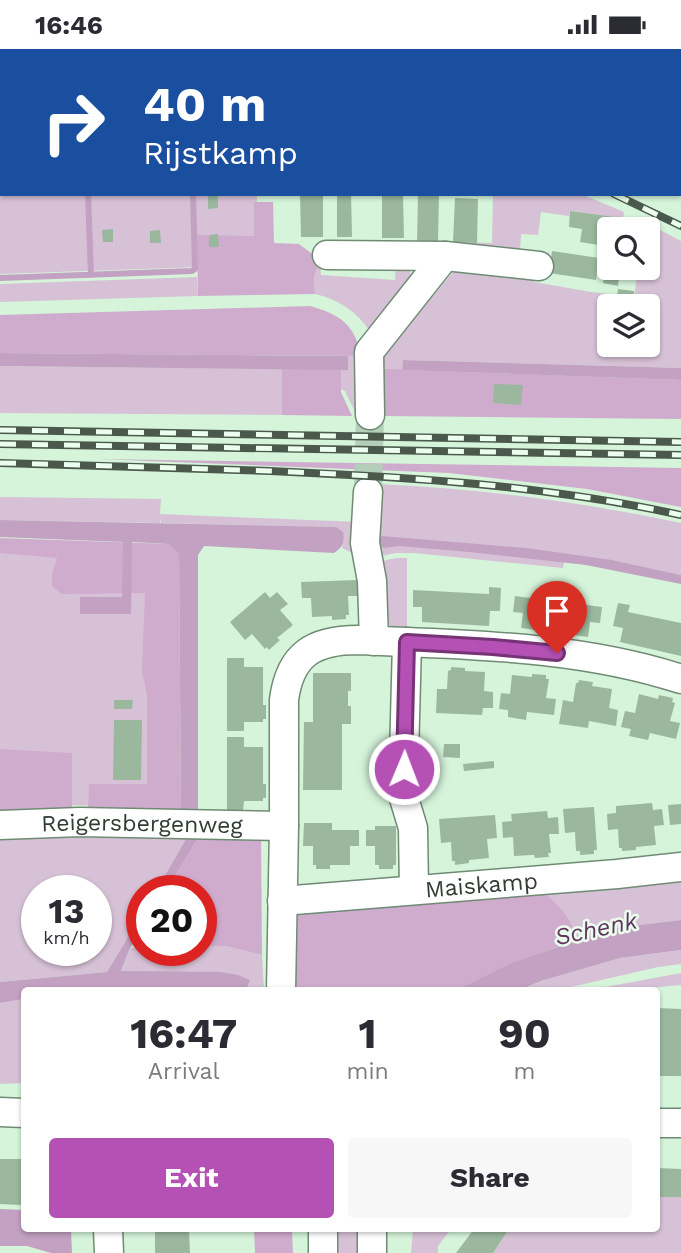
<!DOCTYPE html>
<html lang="en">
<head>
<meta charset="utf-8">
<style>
	:root { --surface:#fff; --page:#f7f7f7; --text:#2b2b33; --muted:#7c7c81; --accent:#b550b5 }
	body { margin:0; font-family:"Work Sans",sans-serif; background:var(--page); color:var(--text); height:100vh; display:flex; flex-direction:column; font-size:26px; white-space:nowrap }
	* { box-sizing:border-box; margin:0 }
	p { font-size:23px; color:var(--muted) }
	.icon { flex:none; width:38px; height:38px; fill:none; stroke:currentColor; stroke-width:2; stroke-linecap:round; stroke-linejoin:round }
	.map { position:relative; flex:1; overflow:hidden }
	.sheet { position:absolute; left:21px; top:938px; width:639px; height:245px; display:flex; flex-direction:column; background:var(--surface); border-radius:7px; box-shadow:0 2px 5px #0004 }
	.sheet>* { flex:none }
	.top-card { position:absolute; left:0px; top:0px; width:682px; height:147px; box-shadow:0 2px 5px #0004; background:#1a4fa0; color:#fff; overflow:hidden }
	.buttons { position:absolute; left:597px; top:168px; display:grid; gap:14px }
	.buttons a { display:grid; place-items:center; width:63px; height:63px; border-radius:7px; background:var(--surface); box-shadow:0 2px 5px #0004; font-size:35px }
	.speed { position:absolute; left:21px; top:826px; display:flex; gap:14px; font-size:35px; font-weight:700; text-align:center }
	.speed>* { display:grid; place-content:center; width:91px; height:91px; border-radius:50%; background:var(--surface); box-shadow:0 2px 5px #0004; line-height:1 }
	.speed small { font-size:18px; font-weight:400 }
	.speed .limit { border:10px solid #d22; background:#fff; color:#111 }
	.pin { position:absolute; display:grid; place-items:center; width:60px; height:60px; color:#fff; margin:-72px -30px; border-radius:50% 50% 50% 0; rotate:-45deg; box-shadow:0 0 7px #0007 }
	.pin .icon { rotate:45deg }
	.me { position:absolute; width:77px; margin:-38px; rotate:1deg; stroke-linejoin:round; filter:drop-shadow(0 0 5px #0008) }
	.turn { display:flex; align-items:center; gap:24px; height:147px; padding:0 28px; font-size:32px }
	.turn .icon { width:91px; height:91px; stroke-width:2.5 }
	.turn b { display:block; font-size:49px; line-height:60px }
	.eta { display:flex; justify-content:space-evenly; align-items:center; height:119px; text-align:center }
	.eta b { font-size:42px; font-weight:700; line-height:49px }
	.action { display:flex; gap:14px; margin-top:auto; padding:14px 28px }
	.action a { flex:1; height:80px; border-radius:7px; background:var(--accent); color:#fff; font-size:28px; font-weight:700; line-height:80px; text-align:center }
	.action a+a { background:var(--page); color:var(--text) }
	.status { display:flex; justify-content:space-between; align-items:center; height:49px; padding:0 35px; background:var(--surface); direction:ltr }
	.status svg { height:19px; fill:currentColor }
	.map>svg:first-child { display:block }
</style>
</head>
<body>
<div class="status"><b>16:46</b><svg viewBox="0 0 49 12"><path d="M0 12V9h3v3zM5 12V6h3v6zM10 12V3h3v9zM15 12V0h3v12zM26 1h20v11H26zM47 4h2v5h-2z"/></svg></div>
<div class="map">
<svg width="681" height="1204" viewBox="0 0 681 1204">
	<rect width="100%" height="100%" fill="#d5f4da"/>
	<path fill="#d7c1d6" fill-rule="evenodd" d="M0 36H2V145H257V216L0 225Z
		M493 145H581L624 163 623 169 570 162 569 167 541 163 538 186 521 185 520 203 460 199 453 193 492 194Z
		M645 173 681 192V319L403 311 402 321H385V342H376L377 311 397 290 457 218 527 224 534 233 591 243 617 246 616 257H609V296H648V257H633L638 219H648V180H644Z
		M320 211 321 226 395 231 396 211 409 219 412 231 371 284C358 263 338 250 315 245L314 228Z
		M197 228 198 247 0 253V235Z
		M348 307H361L357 367 345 342 341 340V320H347Z
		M0 317 282 320V366L0 364Z
		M380 435C482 440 581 453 681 474V526L612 511 564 513 563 519 414 504H395L374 509 379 468Z
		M0 448 161 450 160 465 358 473 356 506 342 499 344 491 336 478 161 474 160 469V474L0 471Z
		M0 490 169 496 179 758 0 755Z
		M396 509H407V582L391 579 388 574 386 530 382 512Z
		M184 781 186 790 156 842H142V865L107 923 0 933V783ZM37 842H96V901H37Z
		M681 824V871L615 879 576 892 575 882 537 837Z
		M201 897H225L262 906 264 941H121L246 938 221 923H121L130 899 142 898V901H201Z
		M681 901V915L658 918 558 941 520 942 541 932 620 909Z
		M681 924V936L628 941H589Z
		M24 950V1034L0 1035V954Z
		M656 1148H681V1204H493L509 1180H656Z
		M334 1180H365L364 1204H334Z
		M413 1180H451L438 1197V1204H411Z"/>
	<path fill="#cfaccd" d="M254 153H273L274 194 299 195 320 211 314 228 315 245 198 247 197 186 254 187Z
		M310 257C339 265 355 275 361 307L0 304V266Z
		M282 320H341V343L352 367 282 366Z
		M385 320 681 331V370L384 367Z
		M99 410 681 419V458L587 440 449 424Z
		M0 489 170 495 179 506 181 761H88L89 735H147V646L142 622 145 544 62 545 52 537V525L57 509 0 504Z
		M0 700 72 704V769H0Z
		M198 782 261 785 262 906 225 897H201V842H166L197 791Z
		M537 837C554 853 574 868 576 892L510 914 456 941 290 942 288 882 297 862Z
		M254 1180H292L293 1204H255Z"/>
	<path fill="#c3a1c2" d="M0 304 348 307V321L0 317Z
		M403 311 681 319V331L402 321Z
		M0 471 336 478 343 483C345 494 343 498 334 504L204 497 198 506V761H181L179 506 169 495 132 493 131 565H80V548H122L123 493 0 488Z
		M382 487 526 499 612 511 681 526V535L586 516 469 503 400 497 384 499 378 495 377 489Z
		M184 781 198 782 197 791 166 842H156L186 790Z
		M142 865V881L130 899 121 922 221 923 238 926 250 931 247 938 121 941 24 942V950L0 954V933L107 923Z
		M681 871V901L620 909 541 932 520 941H456L510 914 615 879Z
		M0 1160 24 1161V1180H71L72 1204H51L27 1197H0Z"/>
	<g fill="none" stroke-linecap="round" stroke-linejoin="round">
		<path stroke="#c3a1c2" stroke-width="6" d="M88 145 91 226
			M0 229 192 222 195 220 193 145"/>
	</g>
	<path fill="#9bb89f" d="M300 145H323V188H301Z
		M337 145H351L352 188H337Z
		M382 145H403L404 189H382Z
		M418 145H439L438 193H417Z
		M208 147H218V159L208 160Z
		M455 149 478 150 477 194 453 193Z
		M570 162 623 169 621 180H609V184H607L605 197 580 193 582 180 569 178Z
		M113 180V193H103L102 181Z
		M160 181 161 194H150V182Z
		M218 185 219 198H209V186Z
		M552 202 599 209 596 231 549 224Z
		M607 210 609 211V219H620L618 237 603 234Z
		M618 240 634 242 633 257H616Z
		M494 335 523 336 521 356 493 354Z
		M357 531 358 547H348L349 566H346V570L332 571V567L312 568 311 549H302L301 533Z
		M489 538 501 539 500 562H490L489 577 422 573V558H413V541L489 545Z
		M265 543 270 549 277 543 288 555 280 561 293 576 277 589 280 591 269 601 267 598 265 600 252 585 245 591 230 573Z
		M515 547 602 558 600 574 590 573 588 588 521 579 523 564 513 563Z
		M618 554 630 556 628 563 681 574V607L620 593 623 579 613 577Z
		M227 609H244V618H263V656H266V670H263V673H244V682H227Z
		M451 618 465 619V622L485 623 484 642 493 643V659H483L482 666 436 664 437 640H447L448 622 451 621Z
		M313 624H351V642H348V657H351V675H342V741H303L304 673H313Z
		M532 625 546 626V630H549L546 649 556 650 554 666 527 663 526 671 508 668V661L499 660 501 644 510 645 512 626 532 628Z
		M579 631 593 633 592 637 612 640 609 659 618 661 616 677 589 672 588 679 559 675 563 651 573 653 576 634H578Z
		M639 645 658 650 659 646 673 649 672 653 675 654 670 672 680 674 676 690 650 684 648 691 629 687 631 680 621 678 625 662 635 664Z
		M114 651H133L132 660H114Z
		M114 671H142L141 731H113Z
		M227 688H244V698H263V735H266V749H263V752H244L243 762H227Z
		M444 695H460V709L443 708Z
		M494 712V719L464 722 463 715Z
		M652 754 653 761 662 760 664 776 654 777 656 796 636 798V801L622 802V799H619L618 780 608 781 607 765 616 764V757Z
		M681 755V775L670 776 668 756Z
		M594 758 597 801H594V805L580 806V802H576L575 783 565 784 563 760Z
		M547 762 548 769 558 768 559 785H549L551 804H548L549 808 535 809 534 806H532L514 807 513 788 503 789 502 773 512 772 511 765Z
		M495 766 497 789 487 790 489 809 469 811V814L455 816V812H452L451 793 441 794 439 770Z
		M304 774H332V781H359V797H350V816H330V820H316V816H313V797H303Z
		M375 777H396V816H393V820H379V816H375V797H366V781H375Z
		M656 959 681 960V1027H656Z
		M0 1110H21V1156L0 1155Z
		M656 1119 681 1120V1148H656Z
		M155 1180H189L190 1204H155Z
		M474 1180H509L493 1204H456Z"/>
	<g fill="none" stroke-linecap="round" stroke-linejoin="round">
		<path stroke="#b4cfb9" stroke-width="28" stroke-dasharray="28 14" stroke-linecap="butt" d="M368 443 370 366"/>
		<defs>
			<g id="minor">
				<path d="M448 0 449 2"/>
				<path d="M0 45H2"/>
				<path d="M327 206 445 207 539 217"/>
				<path d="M370 366 369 303 445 207"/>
				<path d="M368 443 365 494 372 532 374 592"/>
				<path d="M407 593 403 746 413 779 414 841"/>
				<path id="s1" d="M0 776 80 773 284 777"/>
				<path id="s2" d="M282 852 617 825 681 818"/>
				<path d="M281 942 284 777V651C290 605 314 591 358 591 466 596 577 596 681 630"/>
				<path d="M0 1063 24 1064"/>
				<path d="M656 1074H681"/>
				<path d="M108 1180 109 1204"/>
				<path d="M323 1180V1204"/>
				<path d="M372 1204V1180"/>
			</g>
		</defs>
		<use href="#minor" stroke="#6f8b74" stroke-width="31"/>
		<use href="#minor" stroke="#fff" stroke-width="28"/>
		<path stroke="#4b594d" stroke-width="2" d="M671 0 672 2"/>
		<defs>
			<path id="rail" d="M0 16H2
				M614 145 681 177
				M0 381 681 393
				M0 395 681 406
				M0 414C90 416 180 419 270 422 409 428 545 436 681 466"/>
		</defs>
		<use href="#rail" stroke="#4b594d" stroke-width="8"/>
		<use href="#rail" stroke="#ebfeed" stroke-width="5" stroke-dasharray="16" stroke-linecap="butt"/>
	</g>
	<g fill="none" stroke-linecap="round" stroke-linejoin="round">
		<defs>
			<path id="route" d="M404 720 407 593 493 598 557 604"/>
		</defs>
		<use href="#route" stroke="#763476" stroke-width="18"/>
		<use href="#route" stroke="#b550b5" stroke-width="12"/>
	</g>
	<g text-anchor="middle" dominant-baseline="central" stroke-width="5" stroke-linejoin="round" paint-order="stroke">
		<g font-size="23" fill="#313d33" stroke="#ebfeed">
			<text stroke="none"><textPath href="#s1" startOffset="142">Reigersbergenweg</textPath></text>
			<text stroke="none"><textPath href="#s2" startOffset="200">Maiskamp</textPath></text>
		</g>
		<g font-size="24" font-style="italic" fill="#623561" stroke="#ebfeed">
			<text transform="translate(596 880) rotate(-12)">Schenk</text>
		</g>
	</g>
</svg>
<div class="buttons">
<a><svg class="icon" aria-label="search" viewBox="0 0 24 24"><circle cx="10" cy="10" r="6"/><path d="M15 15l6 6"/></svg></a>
<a><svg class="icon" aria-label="layers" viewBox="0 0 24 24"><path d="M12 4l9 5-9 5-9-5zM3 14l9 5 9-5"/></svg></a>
</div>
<div class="speed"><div>13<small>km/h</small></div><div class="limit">20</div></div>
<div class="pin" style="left:557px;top:604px;background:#d93025"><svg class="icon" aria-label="arrive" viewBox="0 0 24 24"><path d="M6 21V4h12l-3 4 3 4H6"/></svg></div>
<svg class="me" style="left:404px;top:720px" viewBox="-20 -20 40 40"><circle r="17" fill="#b550b5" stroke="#fff" stroke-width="3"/><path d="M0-11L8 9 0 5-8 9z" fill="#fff"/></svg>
<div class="top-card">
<div class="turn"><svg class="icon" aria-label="right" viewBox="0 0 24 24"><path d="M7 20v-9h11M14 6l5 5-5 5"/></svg><div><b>40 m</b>Rijstkamp</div></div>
</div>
<section class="sheet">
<div class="eta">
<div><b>16:47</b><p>Arrival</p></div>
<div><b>1</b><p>min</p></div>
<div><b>90</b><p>m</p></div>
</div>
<div class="action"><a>Exit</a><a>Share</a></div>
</section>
</div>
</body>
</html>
